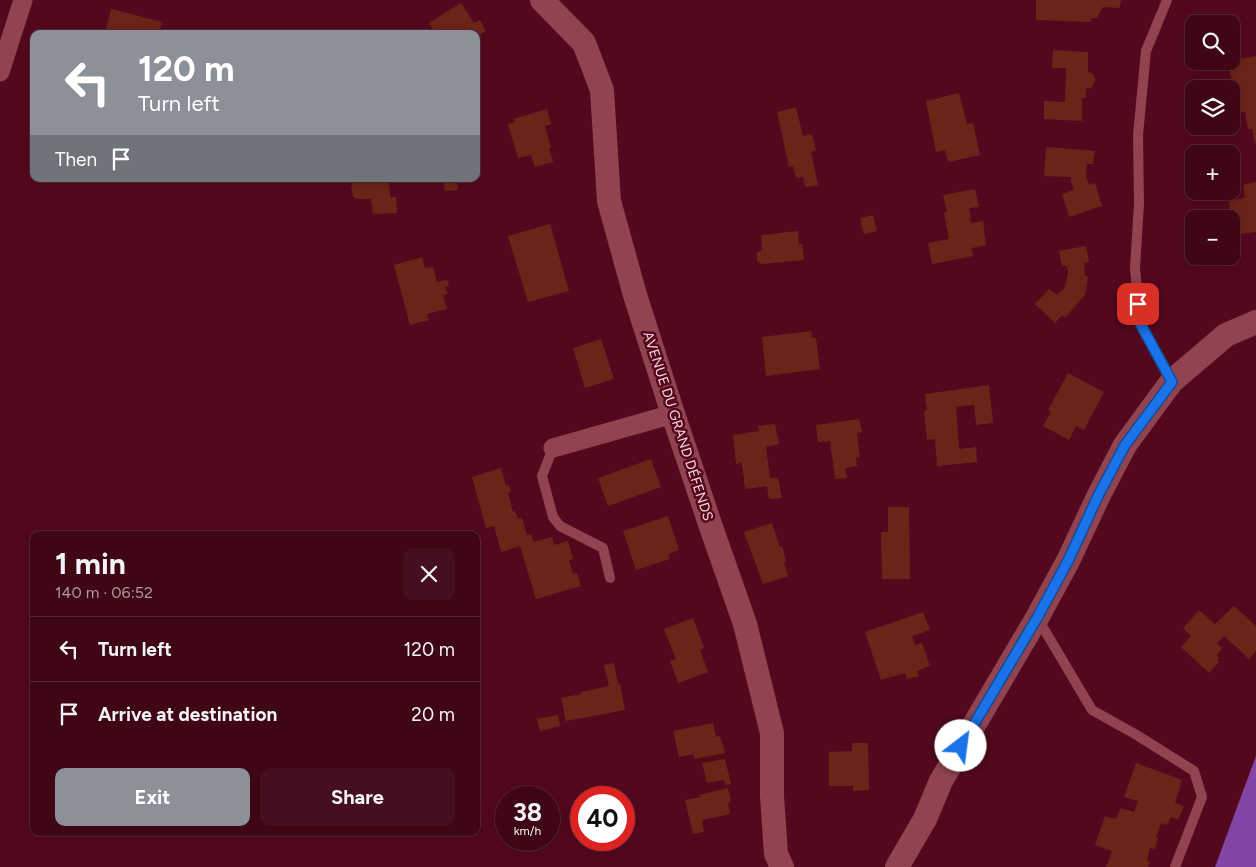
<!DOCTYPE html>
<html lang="en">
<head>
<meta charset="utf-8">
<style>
	:root { --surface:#3f0616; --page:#460f1f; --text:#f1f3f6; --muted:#ad99a1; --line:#582735; --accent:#8c9099 }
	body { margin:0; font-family:Figtree,sans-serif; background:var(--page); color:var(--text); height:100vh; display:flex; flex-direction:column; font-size:19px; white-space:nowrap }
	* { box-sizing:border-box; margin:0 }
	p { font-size:16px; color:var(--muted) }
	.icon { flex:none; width:28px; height:28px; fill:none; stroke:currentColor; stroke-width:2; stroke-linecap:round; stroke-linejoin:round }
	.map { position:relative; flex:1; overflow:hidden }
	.sheet { position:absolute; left:30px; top:531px; width:450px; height:305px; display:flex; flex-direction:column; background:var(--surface); border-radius:10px; box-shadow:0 2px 12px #0003,0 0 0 1px var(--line) }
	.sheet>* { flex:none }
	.top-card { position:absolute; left:30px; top:30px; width:450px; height:152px; border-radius:10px; box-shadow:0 2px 12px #0003,0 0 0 1px var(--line); background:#8c9099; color:#fff; overflow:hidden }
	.tools { position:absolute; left:1185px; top:15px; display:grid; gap:10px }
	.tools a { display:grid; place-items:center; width:55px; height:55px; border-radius:10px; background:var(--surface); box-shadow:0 2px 12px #0003,0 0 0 1px var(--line); font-size:25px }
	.speed { position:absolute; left:495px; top:786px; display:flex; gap:10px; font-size:25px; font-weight:700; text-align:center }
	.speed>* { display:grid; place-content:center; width:65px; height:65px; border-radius:50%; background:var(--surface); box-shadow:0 2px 12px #0003,0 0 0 1px var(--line); line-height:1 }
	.speed small { font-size:12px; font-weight:400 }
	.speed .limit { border:8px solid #d22; background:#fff; color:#111 }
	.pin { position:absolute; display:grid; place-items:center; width:42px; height:42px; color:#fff; margin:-21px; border-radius:10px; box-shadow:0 2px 8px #0006 }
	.me { position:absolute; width:55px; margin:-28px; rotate:30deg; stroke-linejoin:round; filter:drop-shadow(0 0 4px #0008) }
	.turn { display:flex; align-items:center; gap:18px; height:105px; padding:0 25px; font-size:22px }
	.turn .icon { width:65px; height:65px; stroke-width:2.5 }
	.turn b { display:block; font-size:35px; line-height:42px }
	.then { display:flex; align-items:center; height:48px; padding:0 25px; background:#0003; gap:10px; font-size:19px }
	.round { display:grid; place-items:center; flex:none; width:52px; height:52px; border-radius:10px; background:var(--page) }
	.head { display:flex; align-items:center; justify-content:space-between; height:85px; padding:0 25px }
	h1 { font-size:30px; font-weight:700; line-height:38px }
	.cta { display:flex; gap:10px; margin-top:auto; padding:10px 25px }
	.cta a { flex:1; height:58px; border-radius:10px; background:var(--accent); color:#fff; font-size:20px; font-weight:700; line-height:58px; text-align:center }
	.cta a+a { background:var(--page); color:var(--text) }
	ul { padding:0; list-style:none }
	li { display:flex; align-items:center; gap:15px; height:65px; padding:0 25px; border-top:1px solid var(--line) }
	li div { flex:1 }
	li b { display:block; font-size:19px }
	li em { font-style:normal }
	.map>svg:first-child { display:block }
</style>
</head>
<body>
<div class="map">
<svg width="1256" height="867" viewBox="0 0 1256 867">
	<rect width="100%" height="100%" fill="#54081e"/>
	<path fill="#8245a5" d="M1256 756V867H1215Z"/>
	<path fill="#6d2418" d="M1036 0H1121L1120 8 1103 7 1097 18H1091V22L1036 20Z
		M461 3 474 23 480 20 486 31 476 37V34H436L429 23Z
		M111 9 162 22 158 34H105Z
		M1053 50 1088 52V72L1093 74 1095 80 1092 87 1086 89V98H1082V121L1044 119V101L1065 102 1066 68H1052Z
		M1256 56V143H1255L1252 129H1248L1245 112 1237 113 1228 61Z
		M959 93 967 124 973 123 980 155 948 162 945 150 936 152 926 101Z
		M796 107 803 136 812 134 816 150 811 152 818 185 805 187 803 177 796 178 793 166 789 167 777 112Z
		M547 109 551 124 545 126 551 148H549L553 162 535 167 531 155 518 158 508 124 515 122 513 119Z
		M1046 147 1095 151 1093 164H1087L1086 176 1089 185 1095 183 1102 206 1069 217 1062 194 1074 190 1071 182V177L1044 176Z
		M358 179H389L390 197H396L397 213 373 214 371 199H357L353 197 351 186 354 181Z
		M443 179H456L458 190 445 191Z
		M1256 182V232L1241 234V231L1231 232V219L1225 218 1231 217 1229 201 1245 198 1243 185Z
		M975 189 979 207 969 208 971 223 983 221 986 245 972 248 973 256 932 264 928 243 949 239 944 213 947 212 943 195Z
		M873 215 877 231 864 234 860 218Z
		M550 224 569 291 528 302 508 236Z
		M798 231 799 244H802L804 260 761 264 757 261V253L762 250 761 235Z
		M1086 246 1089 262 1084 263 1085 276 1088 277 1085 295 1065 318 1062 315 1055 323 1035 304 1049 289 1057 295 1065 287 1068 272 1067 266H1062L1059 251Z
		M422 257 425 268 433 267 437 282 447 280 449 285 445 287 448 294 443 295 447 309 427 314 429 320 410 325 394 265Z
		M811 331 812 338H816L820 369 766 376 762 337Z
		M601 339 614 379 585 388 573 348Z
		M1068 373 1104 392 1084 430 1076 426 1069 440 1043 426 1051 412 1048 410Z
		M989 385 993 423 976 425 974 405 956 407 959 449 976 447 977 462 937 466 935 439 927 440 924 411 927 410 925 394Z
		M859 419 862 432 857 433 860 457 856 458 857 466 845 468 847 478 835 479 830 441 818 442 816 425Z
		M775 424 779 444 766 447 770 478H778L782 498 769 499 767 486 745 489 742 463 736 464 733 435 759 431 758 426Z
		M651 459 661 487 608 506 598 478Z
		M501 468 506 486 509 485 511 492 508 493 513 512 515 511 518 519 522 518 527 535 531 534 534 542 552 537 554 545 568 541 573 559 569 560 573 574 577 573 581 586 536 599 520 546 501 552 494 526 486 528 472 477Z
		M888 507H909L910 579H882L881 532H888Z
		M668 516 679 550 668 554 670 559 636 570 623 531Z
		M772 523 780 547 782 546 786 561 784 562 788 576 763 584 744 532Z
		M1234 606 1256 626V651L1249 659 1224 636 1217 643 1222 648 1217 655 1219 658 1217 660 1219 662 1209 673 1181 647 1191 636 1183 628 1199 610 1215 624Z
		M923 612 930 630 912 636 915 645 922 643 930 666 917 671 919 676 907 679 905 673 881 680 865 632Z
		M693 618 704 648 700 650 708 672 678 683 670 661 676 659 664 629Z
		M614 663 618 684H620L625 710 566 721 561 698 581 694V692L609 686 604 665Z
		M558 715 560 726 540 731 537 719Z
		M713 723 716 737 720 736 725 753 695 759 693 754 679 757 673 731Z
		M852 743H868L869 790 853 791V786H829V752L852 751Z
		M725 759 731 784 725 785 724 780 707 783 702 763Z
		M1136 763 1182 780 1175 803 1184 806 1178 820 1171 817 1167 825 1161 823 1156 837 1158 838 1155 849 1150 848 1147 860 1150 862 1148 867H1106L1112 851 1095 845 1105 816 1116 819 1121 808 1134 812 1138 801 1124 797Z
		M728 788 731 802 728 803 730 814 702 820 704 832 693 834 685 800 700 797 699 795Z"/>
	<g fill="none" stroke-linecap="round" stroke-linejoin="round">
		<path stroke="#914350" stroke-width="10" d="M1167 0 1146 51 1138 135 1139 203 1135 268 1140 323 1172 381
			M553 448 542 476 553 517 560 526 603 548 610 578
			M1038 619 1092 710 1135 734 1194 771 1202 797 1175 867"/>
		<path stroke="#914350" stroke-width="19" d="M0 72 23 0
			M553 448 673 414"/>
		<path stroke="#914350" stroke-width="24" d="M542 0 584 43 602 90 609 201 635 295 673 414 710 524 745 624 772 733V796L776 854 782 867
			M897 867 925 819 941 781 1037 618 1068 561 1099 495 1125 445 1172 381 1226 335 1256 322"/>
	</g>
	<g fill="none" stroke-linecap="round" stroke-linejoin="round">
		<defs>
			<path id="route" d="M961 746 1037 618 1068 561 1098 496 1125 445 1172 382 1140 323 1138 304"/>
		</defs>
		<use href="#route" stroke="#114b97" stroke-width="12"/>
		<use href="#route" stroke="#1a73e8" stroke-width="9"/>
	</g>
	<g text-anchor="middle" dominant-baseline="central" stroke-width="5" stroke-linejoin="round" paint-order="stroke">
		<g font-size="14" fill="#fed8dc" stroke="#54081e">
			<text transform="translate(678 426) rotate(72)">AVENUE DU GRAND DÉFENDS</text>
		</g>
	</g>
</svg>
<div class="tools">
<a><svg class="icon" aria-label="search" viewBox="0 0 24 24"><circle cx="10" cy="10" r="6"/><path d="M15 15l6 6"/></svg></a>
<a><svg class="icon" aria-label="layers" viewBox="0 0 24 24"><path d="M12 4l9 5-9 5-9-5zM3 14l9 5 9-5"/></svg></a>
<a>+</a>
<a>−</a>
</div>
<div class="speed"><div>38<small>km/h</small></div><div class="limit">40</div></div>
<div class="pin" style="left:1138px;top:304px;background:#d93025"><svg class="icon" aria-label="arrive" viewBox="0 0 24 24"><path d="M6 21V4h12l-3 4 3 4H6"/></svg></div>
<svg class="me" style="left:961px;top:746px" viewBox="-20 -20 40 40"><circle r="19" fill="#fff"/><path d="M0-13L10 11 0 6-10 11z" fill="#1a73e8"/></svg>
<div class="top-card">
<div class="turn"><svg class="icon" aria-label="left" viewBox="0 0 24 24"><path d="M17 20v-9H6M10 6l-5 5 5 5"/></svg><div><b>120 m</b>Turn left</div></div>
<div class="then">Then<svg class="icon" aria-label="arrive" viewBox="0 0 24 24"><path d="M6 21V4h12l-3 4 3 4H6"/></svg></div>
</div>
<section class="sheet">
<div class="head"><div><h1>1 min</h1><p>140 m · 06:52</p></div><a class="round"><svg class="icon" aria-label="close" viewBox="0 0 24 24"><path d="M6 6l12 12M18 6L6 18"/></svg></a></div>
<ul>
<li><svg class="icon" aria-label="left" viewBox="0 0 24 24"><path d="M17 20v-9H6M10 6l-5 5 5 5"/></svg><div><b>Turn left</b></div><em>120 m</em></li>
<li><svg class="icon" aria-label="arrive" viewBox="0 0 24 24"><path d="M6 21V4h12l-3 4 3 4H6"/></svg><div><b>Arrive at destination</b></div><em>20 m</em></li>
</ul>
<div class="cta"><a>Exit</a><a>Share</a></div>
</section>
</div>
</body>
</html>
